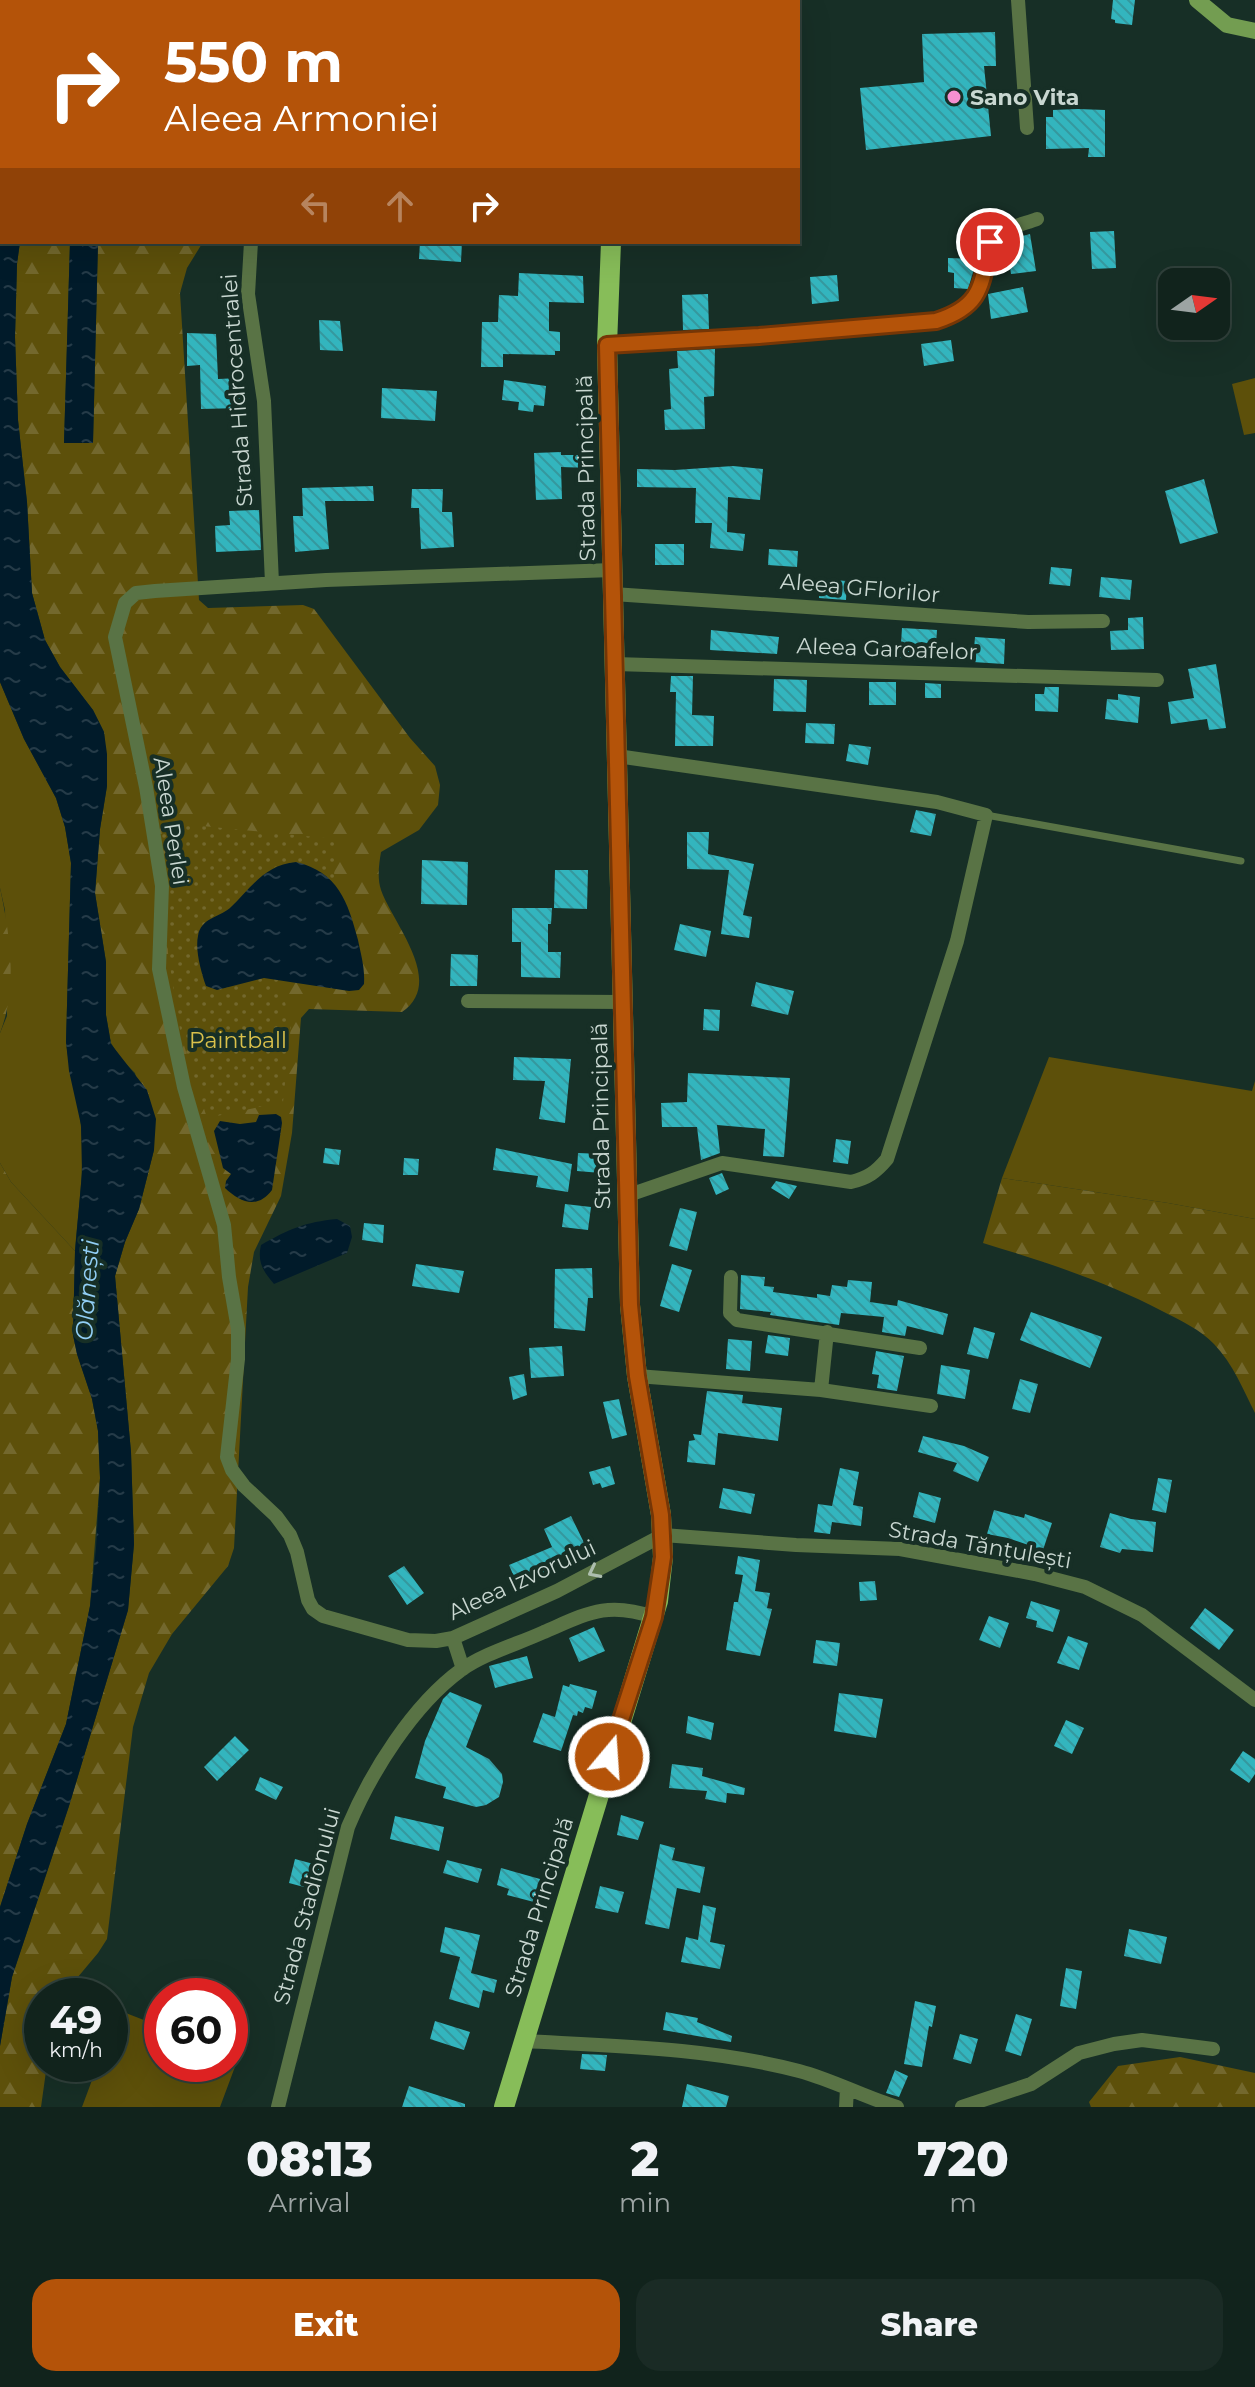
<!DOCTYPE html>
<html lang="en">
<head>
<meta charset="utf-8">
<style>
	:root { --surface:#11231c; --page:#1a2b25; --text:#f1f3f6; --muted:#9ca4a3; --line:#30403b; --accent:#b45309 }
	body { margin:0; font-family:Montserrat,sans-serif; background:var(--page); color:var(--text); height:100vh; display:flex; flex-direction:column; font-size:30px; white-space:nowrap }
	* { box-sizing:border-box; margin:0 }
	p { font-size:26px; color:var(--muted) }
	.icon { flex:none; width:44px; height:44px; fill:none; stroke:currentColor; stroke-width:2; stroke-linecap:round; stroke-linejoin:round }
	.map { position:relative; height:2107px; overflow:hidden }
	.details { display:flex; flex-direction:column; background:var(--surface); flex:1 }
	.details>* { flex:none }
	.banner { position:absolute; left:0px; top:0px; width:800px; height:244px; box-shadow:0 8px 32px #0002,0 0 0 2px var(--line); background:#b45309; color:#fff; overflow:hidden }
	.needle { width:52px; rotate:76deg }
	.buttons { position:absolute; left:1158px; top:268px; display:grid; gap:16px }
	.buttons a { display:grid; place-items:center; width:72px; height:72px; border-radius:16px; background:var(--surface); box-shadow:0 8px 32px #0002,0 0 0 2px var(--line); font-size:40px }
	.speed { position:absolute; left:24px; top:1978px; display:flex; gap:16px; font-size:40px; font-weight:700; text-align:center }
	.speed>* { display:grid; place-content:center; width:104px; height:104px; border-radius:50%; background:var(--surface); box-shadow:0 8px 32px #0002,0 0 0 2px var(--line); line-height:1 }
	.speed small { font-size:20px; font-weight:400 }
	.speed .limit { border:12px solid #d22; background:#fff; color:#111 }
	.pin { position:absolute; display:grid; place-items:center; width:68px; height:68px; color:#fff; margin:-34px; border:4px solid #fff; border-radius:50%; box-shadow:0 2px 8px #0007 }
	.me { position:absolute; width:88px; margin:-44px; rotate:18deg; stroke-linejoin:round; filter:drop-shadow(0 0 6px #0008) }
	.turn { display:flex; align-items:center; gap:28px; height:168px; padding:0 32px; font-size:36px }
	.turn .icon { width:104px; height:104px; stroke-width:2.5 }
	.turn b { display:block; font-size:56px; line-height:68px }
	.lanes { display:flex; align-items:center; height:76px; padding:0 32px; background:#0003; justify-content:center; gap:40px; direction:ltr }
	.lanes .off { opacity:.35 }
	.eta { display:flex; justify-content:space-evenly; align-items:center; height:136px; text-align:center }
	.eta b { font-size:48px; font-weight:800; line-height:56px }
	.cta { display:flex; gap:16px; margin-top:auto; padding:16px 32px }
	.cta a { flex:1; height:92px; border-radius:24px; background:var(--accent); color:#fff; font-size:32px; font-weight:800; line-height:92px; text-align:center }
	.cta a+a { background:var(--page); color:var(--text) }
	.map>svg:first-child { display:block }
</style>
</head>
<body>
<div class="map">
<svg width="1255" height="2107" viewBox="0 0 1255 2107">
	<defs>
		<pattern id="forest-firs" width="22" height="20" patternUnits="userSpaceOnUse" patternTransform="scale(2)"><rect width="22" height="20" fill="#5d500a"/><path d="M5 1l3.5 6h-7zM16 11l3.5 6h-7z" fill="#73682d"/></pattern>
		<pattern id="park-dots" width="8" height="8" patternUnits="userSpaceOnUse" patternTransform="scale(2)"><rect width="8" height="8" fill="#5d500a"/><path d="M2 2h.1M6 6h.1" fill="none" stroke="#73682d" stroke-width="1.8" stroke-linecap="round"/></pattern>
		<pattern id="water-ripples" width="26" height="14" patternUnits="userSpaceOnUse" patternTransform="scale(2)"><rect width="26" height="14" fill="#011b2a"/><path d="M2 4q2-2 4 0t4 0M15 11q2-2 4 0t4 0" fill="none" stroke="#253b48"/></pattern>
		<pattern id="building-back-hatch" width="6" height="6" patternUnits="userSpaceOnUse" patternTransform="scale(2)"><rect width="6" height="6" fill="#33b5be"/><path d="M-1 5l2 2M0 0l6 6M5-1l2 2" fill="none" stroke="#35989e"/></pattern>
	</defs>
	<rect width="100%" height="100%" fill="#172f26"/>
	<path fill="#5d500a" d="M1255 378V433L1244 435 1232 384Z
		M0 682 24 739 56 798 65 827 71 863 66 1042C69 1071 79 1099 81 1127 85 1169 78 1210 75 1251L11 1182 0 1163V1033L7 1016 5 910 0 888Z
		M1049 1057 1252 1091 1255 1081V1219L1168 1203 1002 1178Z
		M118 2010 162 2027V2064H230V2053L239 2056 220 2107H82L98 2064H110V2032Z"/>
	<path fill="url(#forest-firs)" d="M20 242H70L64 443 93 442 98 242H203L187 268 180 293 199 600 208 608 303 605 314 609 410 738 435 766 440 785 438 805 419 830 381 852C379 864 377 878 381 890 393 924 446 982 402 1012L309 1009 301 1018 292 1133 281 1196 254 1252 248 1287 234 1548 228 1566 172 1634 149 1673 133 1727 107 1939 98 1953 62 1996H42V2064H47L41 2107H0V2046L12 1977 69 1806 128 1610 134 1544 131 1452 115 1276 125 1242 139 1209 154 1150 135 1073 121 1059 111 1043 106 1015V962L95 893 100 829 107 786 104 732 93 710 60 667 45 640 32 593 27 502 18 420 15 337 17 264Z
		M0 888C10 935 18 987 0 1033Z
		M0 1163 11 1182 75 1251 73 1335 77 1354 92 1399 98 1431 100 1478 90 1606 66 1724 27 1824 0 1907Z
		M1002 1178 1168 1203 1255 1219V1413C1243 1389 1233 1364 1214 1344 1201 1330 1180 1320 1162 1311 1105 1281 1045 1262 983 1243Z
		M1180 2057 1255 2073V2107H1091L1089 2102 1118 2066Z"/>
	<path fill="url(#park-dots)" d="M161 822 335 839 334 883C328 878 321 871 314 867 270 845 245 903 212 917L251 981 264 978 279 979 291 1025 283 1102 207 1118 181 1036 168 953Z"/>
	<path fill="url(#water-ripples)" d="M0 0H53L2 2V242H20L17 264 15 337 18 420 27 502 32 593 45 640 60 667 93 710 104 732 107 754V786L100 829 95 893 106 962V1015L111 1044 147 1090 156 1119 154 1150 139 1209 125 1242 115 1276 131 1452 134 1544 128 1610 69 1806 12 1977 0 2046V1907L27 1824 66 1724 90 1606 96 1548 100 1478 98 1431 92 1399 77 1354 73 1335 75 1251 82 1173 81 1125 69 1071 66 1042 71 863 65 827 56 798 24 739 0 682Z
		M70 242H98L93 443H64Z
		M296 862C338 872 348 902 358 940 361 955 365 968 364 984L359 990 349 991 264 978 217 990 206 986C201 972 195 950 198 936 201 918 218 918 230 908 251 888 264 865 296 862Z
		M276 1114 281 1117 282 1123 272 1190C257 1210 240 1202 225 1188L226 1181 231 1174 223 1168 214 1131 220 1121 240 1124 256 1122 259 1115Z
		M337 1219 350 1226 352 1237 347 1253 274 1284C263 1271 257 1262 261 1245 289 1229 305 1222 337 1219Z"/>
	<path fill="url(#building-back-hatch)" d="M1113 0H1135L1132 25 1115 23V20L1111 19Z
		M995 32 996 66H984L991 136 866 150 860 88 924 82 922 34Z
		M1078 109 1105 110V157H1088L1089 148 1046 149V117H1053V110Z
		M1114 231 1116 268 1092 269 1090 232Z
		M1030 234 1036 271 1011 274 1008 253 1014 252 1011 239Z
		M420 242H462L461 262 419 259Z
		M948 258 977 259 968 289 954 288V273L948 272Z
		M519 273 583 276 584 303 549 302V331L560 332V351H555V355L503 354V367H481L482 322H498L499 295 518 296Z
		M837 275 839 301 812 304 810 277Z
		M1023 287 1028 312 991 319 988 294Z
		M708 294 709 329 683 330 682 295Z
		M319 320 340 321 343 351 320 350Z
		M187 333 216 334 218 379 240 378 241 408 201 409 200 365 187 366Z
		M951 340 954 361 924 366 921 344Z
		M715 349 714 396 704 397 705 429 665 430 664 410 671 409 669 369 678 368 677 351Z
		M504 380 546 386 544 406 534 405 533 412 518 410 519 402 502 400Z
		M382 388 437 391 435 421 381 418Z
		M561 452V455H590V468L561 467 562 499 536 500 534 453Z
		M733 466 763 469 760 500 728 497 727 532 745 534 743 551 710 548 712 523H695L696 488 637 487V469L675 470Z
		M1204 479 1218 533 1180 544 1165 491Z
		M373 486 374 501H325L329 549 295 552 293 516H303L302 488Z
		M412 489H443L442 512H452L454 547 421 549 419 508H411Z
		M259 510 261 550 216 552 215 526 230 525 229 511Z
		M655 544H684V565H655Z
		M769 549 798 551 797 567 768 565Z
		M1051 567 1072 569 1070 586 1049 584Z
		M1101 577 1132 580 1130 600 1099 597Z
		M820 579 847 581 846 600 819 598Z
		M1143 617 1144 649 1111 650 1110 631 1128 630V618Z
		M902 628 937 630 935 661 900 658Z
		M711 630 779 637 777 654 710 650Z
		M975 637 1005 639 1004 664 973 662Z
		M1216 664 1226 728 1209 730 1207 719 1171 724 1168 702 1194 698 1188 669Z
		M671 676H693L692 715 714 716 713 746H675L676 692H670Z
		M774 679 807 680 806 712 773 711Z
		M869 682H896V705H869Z
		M925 683 941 684V698H925Z
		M1045 687H1059L1058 712 1035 711V694H1044Z
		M1118 694 1140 697 1138 723 1105 719 1107 699 1118 700Z
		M806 723 835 724 834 744 805 743Z
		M849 744 871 747 868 765 846 761Z
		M916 810 936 814 931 836 910 832Z
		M687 832H709L708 854 754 864 743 915 752 917 749 938 721 934 729 870 687 869Z
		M422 860 468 862 467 905 421 904Z
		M555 870H588L587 909 554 908Z
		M512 908H552L551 924H548V952H561L560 978 521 977V942H512Z
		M680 924 711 931 706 957 674 950Z
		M451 954 478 955 477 986H450Z
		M756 982 794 991 788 1015 751 1006Z
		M704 1009 720 1010 719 1031 703 1030Z
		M514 1057 571 1059 565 1123 539 1119 545 1081 513 1080Z
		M688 1073 790 1078 784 1157 763 1156 765 1129 717 1125 720 1153 701 1160 697 1127H662L661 1103 687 1102Z
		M836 1139 851 1141 848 1164 833 1162Z
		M325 1148 341 1150 339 1165 323 1163Z
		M496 1148 572 1164 568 1192 536 1187 538 1176 493 1170Z
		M578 1153 602 1154 601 1173 577 1171Z
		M404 1158 419 1159 418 1175H403Z
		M722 1173 729 1189 716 1195 709 1178Z
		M776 1181 797 1186 789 1199 771 1188Z
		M565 1204 591 1207 588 1230 562 1227Z
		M680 1208 697 1212 687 1251 669 1246Z
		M364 1223 384 1225 383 1243 362 1240Z
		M416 1264 464 1271 459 1293 412 1286Z
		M672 1264 692 1270 679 1312 660 1306Z
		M592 1268 593 1298H588L585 1331 554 1328 555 1269Z
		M741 1275 765 1277 764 1286 774 1287 773 1292 817 1298V1294L830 1296 832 1285 847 1287 848 1280 872 1282 870 1302 897 1306 898 1300 948 1314 943 1335 907 1326 905 1336 882 1332 884 1317 841 1313 839 1325 770 1315 771 1312 740 1309Z
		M1031 1312 1102 1337 1090 1368 1020 1340Z
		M974 1327 995 1333 988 1359 967 1354Z
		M768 1335 790 1338 788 1356 765 1353Z
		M728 1339 752 1341 750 1371 726 1369Z
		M562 1346 564 1376 531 1378 529 1348Z
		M876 1351 904 1356 897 1391 877 1388 879 1375 872 1374Z
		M941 1365 970 1370 965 1399 937 1394Z
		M524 1374 527 1395 513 1400 509 1377Z
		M1020 1379 1038 1384 1030 1413 1012 1409Z
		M707 1391 743 1395 742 1403 782 1408 778 1441 718 1433 715 1465 687 1462 689 1441 695 1440 693 1434 701 1435Z
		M619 1399 627 1435 612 1439 603 1402Z
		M923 1436 964 1446 989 1457 978 1482 953 1471 957 1463 918 1452Z
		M610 1466 615 1484 602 1488 600 1483 593 1485 589 1472Z
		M840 1468 859 1472 853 1505 863 1507 861 1526 832 1522 830 1534 814 1532 818 1504 832 1506Z
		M1158 1478 1172 1480 1166 1513 1152 1510Z
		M723 1488 755 1494 751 1514 719 1508Z
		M919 1492 941 1498 935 1523 913 1517Z
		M994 1510 1024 1518 1025 1514 1052 1523 1043 1550 1008 1538 987 1534Z
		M1110 1513 1131 1519 1156 1522 1153 1552 1122 1549 1120 1553 1100 1547Z
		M571 1516 589 1553 517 1584 509 1565 552 1547 544 1529Z
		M738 1556 760 1560 755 1591 770 1593 767 1608 772 1609 760 1656 726 1650 734 1602H738L743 1575 735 1574Z
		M404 1566 424 1593 407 1605 388 1576Z
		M875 1581 877 1600 860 1601 859 1582Z
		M1031 1601 1060 1610 1053 1632 1036 1627 1037 1621 1026 1618Z
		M1205 1608 1234 1630 1219 1650 1190 1628Z
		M989 1616 1009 1623 1000 1648 979 1640Z
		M594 1627 605 1651 579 1662 569 1638Z
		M1068 1636 1088 1643 1079 1670 1057 1663Z
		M816 1640 840 1643 837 1666 813 1663Z
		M527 1656 533 1678 495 1688 489 1666Z
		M570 1684 597 1691 592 1709 585 1707 583 1713 578 1711 577 1716 573 1715 561 1751 533 1742 543 1713 555 1717 563 1685 569 1687Z
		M450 1692 482 1705 466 1747 489 1759 502 1774 503 1782 499 1797 486 1805 476 1807 443 1798 446 1787 415 1778 425 1741 443 1699Z
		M839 1693 883 1699 876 1738 834 1731Z
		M688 1716 714 1723 711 1740 686 1733Z
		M1066 1720 1084 1728 1072 1754 1054 1746Z
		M235 1736 249 1750 217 1781 204 1767Z
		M1243 1751 1255 1759V1774L1249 1783 1230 1770Z
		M672 1764 703 1768 702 1776 745 1788 744 1795 727 1793 726 1803 705 1799 707 1791 669 1788Z
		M260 1777 283 1787 276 1800 255 1790Z
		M621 1815 644 1822 638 1840 617 1835Z
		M395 1816 444 1827 439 1851 390 1839Z
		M660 1844 675 1848 672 1860 705 1867 700 1893 677 1888 669 1929 645 1924Z
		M295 1859 321 1866 315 1890 289 1883Z
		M447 1860 482 1869 478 1883 443 1873Z
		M501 1868 540 1879 534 1902 507 1895 509 1889 497 1885Z
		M600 1886 624 1892 618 1913 595 1908Z
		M703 1905 716 1908 710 1942 725 1945 720 1969 681 1962 686 1937 698 1940Z
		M445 1927 480 1935 471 1973 497 1980 494 1993 483 1990 479 2008 449 1999 460 1957 440 1952Z
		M1129 1929 1167 1937 1161 1964 1124 1956Z
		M1066 1968 1082 1971 1076 2009 1060 2006Z
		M915 2001 936 2006 932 2027 929 2026 922 2067 904 2064Z
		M666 2012 698 2018 697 2022 732 2036 731 2042 663 2030Z
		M1016 2014 1032 2019 1021 2056 1005 2051Z
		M435 2021 470 2032 464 2050 430 2039Z
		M960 2034 978 2039 971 2064 953 2059Z
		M582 2054 607 2055 605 2071 580 2069Z
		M895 2070 908 2076 899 2097 886 2093Z
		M687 2084 729 2096 726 2107H682Z
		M409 2086 465 2104V2107H402Z"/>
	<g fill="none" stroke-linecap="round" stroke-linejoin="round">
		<path stroke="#597345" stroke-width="7" d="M294 2 299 0
			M986 815 1241 861"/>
		<path stroke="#597345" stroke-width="14" d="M1018 0 1027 128
			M505 2V0
			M251 242 248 294 264 401 272 583
			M607 345 759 336 936 321C968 310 981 299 986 264 987 257 987 246 992 240 1000 229 1024 224 1037 219
			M612 570 326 580 155 591 136 593 125 603 115 637 146 787 162 886 159 969 184 1087 224 1225 229 1277 238 1329V1359L227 1457 232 1470 244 1486 276 1516 290 1535 297 1552 308 1600 313 1609 323 1616 408 1640 436 1641 453 1638 557 1591 663 1535 796 1545 900 1549 1035 1574 1085 1587 1142 1615 1255 1700
			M613 594 1028 622 1103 621
			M615 664 1157 680
			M617 756 937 802 986 815 957 941 887 1159C876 1172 868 1178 851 1182L722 1163 626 1196
			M468 1001 623 1002
			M731 1277 730 1313 737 1320 920 1348
			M637 1376 821 1390 931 1406
			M821 1390 827 1332
			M453 1638 463 1669
			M524 2041C614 2046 712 2048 799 2071 833 2080 864 2097 897 2107
			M278 2107 348 1827C371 1772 413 1705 461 1670 485 1653 518 1644 544 1632 588 1613 607 1601 654 1617
			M846 2107 847 2088
			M962 2107 1031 2084 1079 2053 1114 2044 1142 2040 1213 2049"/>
		<path stroke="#739d51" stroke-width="16" d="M28 0 55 2
			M407 0 415 2
			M1197 0 1227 25 1255 31
			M197 2 204 0"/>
		<path stroke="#87bd59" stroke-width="20" d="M677 2 678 0
			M504 2107 658 1601 663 1557 661 1515 637 1376 630 1305 607 345 611 242"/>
	</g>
	<defs><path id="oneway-chevron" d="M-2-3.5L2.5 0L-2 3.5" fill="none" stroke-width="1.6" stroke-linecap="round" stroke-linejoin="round" transform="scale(2)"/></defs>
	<use stroke="#adbeae" href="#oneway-chevron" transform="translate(594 1572) rotate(153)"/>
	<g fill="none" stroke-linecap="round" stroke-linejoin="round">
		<defs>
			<path id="route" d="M609 1757 654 1617 663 1557 661 1515 637 1376 630 1305 607 345 759 336 936 321C983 306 981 285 990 242"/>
		</defs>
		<use href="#route" stroke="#753606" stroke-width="20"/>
		<use href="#route" stroke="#b45309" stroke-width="14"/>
	</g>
	<circle fill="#f590d1" stroke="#172f26" stroke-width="3" cx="954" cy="97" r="8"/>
	<g text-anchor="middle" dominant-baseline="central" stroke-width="8" stroke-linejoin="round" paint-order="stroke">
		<g font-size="22" font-weight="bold" fill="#c9d7d1" stroke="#172f26" text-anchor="start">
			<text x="970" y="97">Sano Vita</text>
		</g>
		<g font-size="22" fill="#c9d7d1" stroke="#172f26">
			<text transform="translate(237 390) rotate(-94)">Strada Hidrocentralei</text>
			<text transform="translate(586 468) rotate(-91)">Strada Principală</text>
			<text transform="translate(860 588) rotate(5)">Aleea GFlorilor</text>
			<text transform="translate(887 649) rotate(2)">Aleea Garoafelor</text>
			<text transform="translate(171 821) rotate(81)">Aleea Perlei</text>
			<text transform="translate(601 1116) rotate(-91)">Strada Principală</text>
			<text transform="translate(980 1545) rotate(10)">Strada Tănțulești</text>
			<text transform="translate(522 1580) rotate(-25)">Aleea Izvorului</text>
			<text transform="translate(307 1906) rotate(-75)">Strada Stadionului</text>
			<text transform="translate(539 1907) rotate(-73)">Strada Principală</text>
		</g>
		<g font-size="22" fill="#dac14b" stroke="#172f26">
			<text x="238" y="1040">Paintball</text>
		</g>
		<g font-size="24" font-style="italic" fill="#91cef5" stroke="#172f26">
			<text transform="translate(87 1290) rotate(-86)">Olănești</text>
		</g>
	</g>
</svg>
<div class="buttons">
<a><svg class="needle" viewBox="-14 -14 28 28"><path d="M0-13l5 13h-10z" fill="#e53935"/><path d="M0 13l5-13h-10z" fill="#9ca4a3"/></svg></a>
</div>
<div class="speed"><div>49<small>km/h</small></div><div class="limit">60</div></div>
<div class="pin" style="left:990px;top:242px;background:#d93025"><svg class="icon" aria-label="arrive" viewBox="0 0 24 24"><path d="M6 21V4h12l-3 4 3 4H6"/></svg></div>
<svg class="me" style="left:609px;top:1757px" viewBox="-20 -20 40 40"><circle r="17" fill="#b45309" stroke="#fff" stroke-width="3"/><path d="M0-11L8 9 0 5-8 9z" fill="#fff"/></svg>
<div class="banner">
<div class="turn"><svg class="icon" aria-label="right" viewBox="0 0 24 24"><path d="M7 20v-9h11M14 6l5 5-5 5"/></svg><div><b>550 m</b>Aleea Armoniei</div></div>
<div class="lanes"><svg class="icon off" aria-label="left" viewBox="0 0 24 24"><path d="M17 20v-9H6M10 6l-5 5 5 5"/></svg><svg class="icon off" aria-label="ahead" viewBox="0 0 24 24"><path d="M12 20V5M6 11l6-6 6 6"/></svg><svg class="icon" aria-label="right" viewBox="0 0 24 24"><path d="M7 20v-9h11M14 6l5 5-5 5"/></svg></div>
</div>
</div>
<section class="details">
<div class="eta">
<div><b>08:13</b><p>Arrival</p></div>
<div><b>2</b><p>min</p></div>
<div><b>720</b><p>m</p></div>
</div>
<div class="cta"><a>Exit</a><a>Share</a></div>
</section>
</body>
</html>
